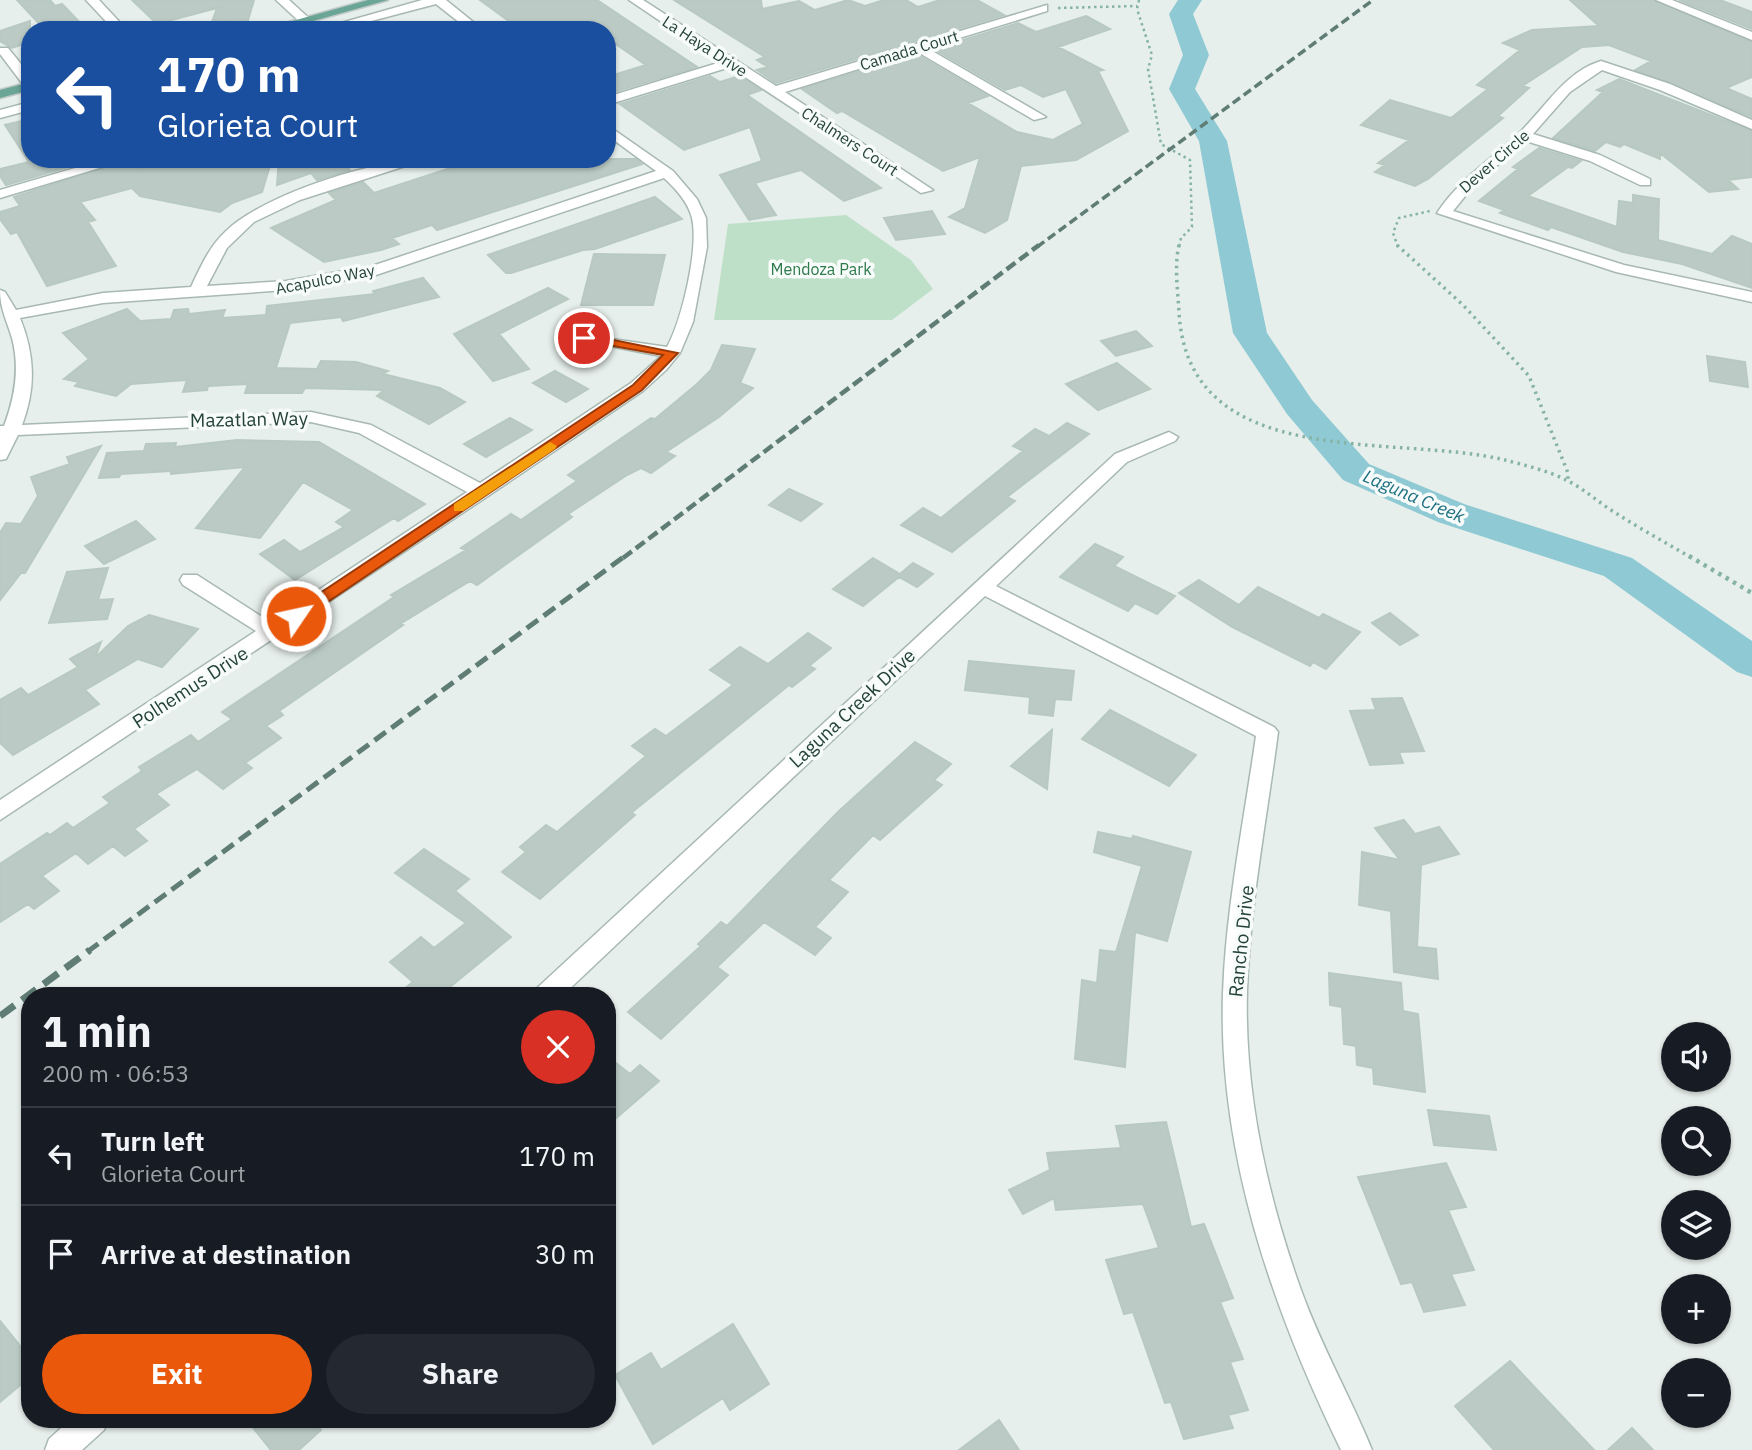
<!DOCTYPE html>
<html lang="en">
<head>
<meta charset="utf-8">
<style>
	:root { --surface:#171b24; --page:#242831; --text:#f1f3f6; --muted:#9ea1a6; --line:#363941; --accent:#ea580c }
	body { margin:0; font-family:"IBM Plex Sans",sans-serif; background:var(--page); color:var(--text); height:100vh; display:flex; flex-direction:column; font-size:26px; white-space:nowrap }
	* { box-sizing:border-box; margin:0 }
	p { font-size:23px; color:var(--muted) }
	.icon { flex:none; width:38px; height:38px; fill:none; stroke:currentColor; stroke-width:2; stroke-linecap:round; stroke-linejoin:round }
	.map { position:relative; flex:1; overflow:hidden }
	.sheet { position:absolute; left:21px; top:987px; width:595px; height:441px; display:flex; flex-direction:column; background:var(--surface); border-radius:28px; box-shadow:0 2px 5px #0004 }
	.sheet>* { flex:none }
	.top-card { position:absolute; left:21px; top:21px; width:595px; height:147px; border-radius:28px; box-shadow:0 2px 5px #0004; background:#1a4fa0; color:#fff; overflow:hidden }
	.buttons { position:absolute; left:1661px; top:1022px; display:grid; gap:14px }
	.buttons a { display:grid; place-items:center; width:70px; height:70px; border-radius:50%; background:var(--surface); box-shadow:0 2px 5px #0004; font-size:35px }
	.pin { position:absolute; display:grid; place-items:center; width:60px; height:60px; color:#fff; margin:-30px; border:4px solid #fff; border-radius:50%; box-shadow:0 2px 7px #0007 }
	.me { position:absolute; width:77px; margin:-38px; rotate:56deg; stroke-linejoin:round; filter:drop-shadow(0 0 5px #0008) }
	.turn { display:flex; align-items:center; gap:24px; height:147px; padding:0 21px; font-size:32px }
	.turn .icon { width:91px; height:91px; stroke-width:2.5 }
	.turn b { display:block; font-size:49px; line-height:60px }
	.round { display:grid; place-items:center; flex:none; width:74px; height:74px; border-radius:37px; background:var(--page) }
	.headline { display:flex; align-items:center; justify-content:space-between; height:119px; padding:0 21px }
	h1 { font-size:42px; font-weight:800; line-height:52px }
	.cta { display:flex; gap:14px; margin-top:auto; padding:14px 21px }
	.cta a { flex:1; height:80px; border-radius:42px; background:var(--accent); color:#fff; font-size:28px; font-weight:800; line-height:80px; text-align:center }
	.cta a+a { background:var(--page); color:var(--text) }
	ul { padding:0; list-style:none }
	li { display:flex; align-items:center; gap:21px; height:98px; padding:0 21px; border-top:2px solid var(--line) }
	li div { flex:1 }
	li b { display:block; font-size:26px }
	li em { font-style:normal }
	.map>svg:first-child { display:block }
</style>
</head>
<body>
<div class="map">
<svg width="1752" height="1450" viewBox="0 0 1752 1450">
	<rect width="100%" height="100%" fill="#e6efeb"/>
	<path fill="#bfe0c8" d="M846 215 911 260 933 289 892 320H714L728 224Z"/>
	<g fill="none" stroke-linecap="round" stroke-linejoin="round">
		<path fill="#8ec9d4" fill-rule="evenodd" d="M1178 0H1202L1193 14 1209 55 1195 89 1227 141 1267 333 1312 400 1369 464 1464 504 1632 558 1752 641V677L1737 672 1604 576 1438 522 1343 480 1287 414 1233 333 1199 141 1169 89 1183 55 1169 14Z"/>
	</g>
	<path fill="#bbcac4" stroke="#b8c9c2" stroke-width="2" d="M17 0H50L55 6 62 4 87 30H45Z
		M132 0H254L248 20 212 22 217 8 157 24Z
		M480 0H597L697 67 607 94V77L646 65 607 38V30H521Z
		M674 0H761L762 9 799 1 815 10 848 0 865 6 884 0H906L918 7 940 0H977L1004 15 776 83 757 70 768 67 757 60 765 57Z
		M1570 0H1654L1752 42V77L1726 88 1752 99V117L1635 70 1651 61 1609 45 1582 47 1522 86 1529 88 1498 116 1503 118 1428 179 1415 186 1375 172 1385 165 1378 163 1409 140 1361 125 1390 100 1451 118 1488 89 1477 85 1520 50 1503 43 1532 30 1599 26Z
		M1679 0H1720L1752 12V29Z
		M1086 16 1110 29 1058 47 1103 70 1098 71 1128 131 1076 160 1021 166 1007 220 985 233 949 217 965 208 980 157 943 171 842 111 837 113 802 89 916 54 988 96 968 103 1017 132 1053 140 1083 124 1066 89 1043 97 1021 85 1005 90 934 49 1018 23 1036 32Z
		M30 21V42L12 48 0 41V31Z
		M710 76 720 82 739 76 761 90 747 95 881 188 844 201 801 170 755 183 776 215 749 220 720 175 762 161 750 127 684 150 620 104Z
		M1619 79 1752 131V177L1728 180 1738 189 1709 192 1660 153V159L1624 144 1620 147 1606 142 1595 151 1553 138 1603 92 1597 90Z
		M30 119V161L96 159 6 185 0 176V169L29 162 5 125Z
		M1539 148 1581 161 1572 168 1568 167 1528 196 1617 227 1619 201 1633 203V195L1659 199 1658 240 1712 254 1732 236 1752 244V288L1682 264 1623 252 1551 227 1548 230 1500 213 1504 210 1479 201 1518 169 1513 167Z
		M131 159H140L141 169 174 159H272L262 192 232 203 220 212 140 196 132 188 80 202 95 220 88 222 116 266 47 286 17 232 11 234 0 219V212L20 206 14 197Z
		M279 159H339L350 170 317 180 311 173 277 185Z
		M478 159H636L642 164 437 230 432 225 392 238 399 244 381 250 324 262 271 228 336 200 329 193 363 182 374 193Z
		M655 197 682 219 595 249 583 250 511 273H506L488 255Z
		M932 211 945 234 896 240 884 218Z
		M594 254 665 255 653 305H581Z
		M423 278 439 297 343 321 341 317 290 323 276 368 317 369 321 361 356 362 388 371 383 374 440 388 465 402 429 424 377 396 384 390 305 388 302 393H245L248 384 208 386 207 390 183 392 187 380 131 384 116 396 75 386 79 382 64 379 89 359 63 333 127 309 140 321 171 319 174 310 188 309 189 314 225 310 222 318 266 315 267 306 375 294 373 291Z
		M548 288 568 299 499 334 529 369 493 381 454 334Z
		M1136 331 1152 346 1116 356 1101 341Z
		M722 345 755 349 740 383 753 388 719 417 666 452 675 456 651 473 641 468 627 475 568 514 572 517 477 585 470 581 400 624 403 625 279 711 283 715 266 726 281 738 245 763 252 768 223 789 197 769 156 794 169 805 134 829 147 841 125 856 113 846 88 864 76 853 42 876 59 891 34 909 28 904 0 922V864L47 833 50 835 67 823 73 828 110 803 103 797 142 771 139 767 191 735 198 742 232 719 222 712 394 597 391 595 466 550 461 548 511 514 521 520 577 481 568 475 651 418 655 419 697 384 711 370Z
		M1707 356 1745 362 1748 387 1710 381Z
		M1117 363 1150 389 1098 410 1066 384Z
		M555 371 588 389 566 402 533 383Z
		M510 418 532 430 486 457 464 444Z
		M1067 423 1089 434 1007 497 1015 501 952 552 901 525 923 508 941 518 1023 451 1013 446 1035 429 1049 436Z
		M237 440 319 442 425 504 398 521 394 518 295 580 260 554 284 540 300 552 344 527 336 522 353 510 303 482 260 538 196 528 245 467 171 474V471L121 474 119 477 99 478 107 453 144 451 146 444 176 443 175 447Z
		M101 446 25 573H21L0 600V533L6 523 21 524 38 496 31 477 70 464 67 457Z
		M789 489 822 504 801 521 769 505Z
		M136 521 155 539 104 564 85 546Z
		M1095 544 1123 557 1114 566 1175 596 1157 614 1135 603 1128 611 1060 577Z
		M873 558 900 574 913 563 933 574 917 587 899 577 863 606 833 589Z
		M108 568 98 600 113 599 107 619 49 623 67 572Z
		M1199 580 1239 605 1258 587 1319 618 1323 614 1360 632 1326 669 1313 662 1310 666 1232 627 1179 593Z
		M1390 613 1418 635 1400 645 1372 623Z
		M149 615 198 629 162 667 138 659 85 690 99 704 13 755 0 743V700L21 688 28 695 78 667 70 659 101 642 95 658 128 626Z
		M808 633 831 648 809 666 815 669 792 687 789 685 631 813 635 815 540 899 502 872 526 852 520 847 546 825 557 832 646 756 632 746 655 729 666 736 733 685 710 670 740 647 768 664Z
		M969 661 1074 671 1071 700 1055 699 1053 716 1029 713 1030 697 965 690Z
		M1402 698 1424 751 1399 752 1403 763 1370 765 1350 711 1376 710 1372 699Z
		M1110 710 1196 755 1169 786 1082 739Z
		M1052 730 1047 789 1011 766Z
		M915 742 951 764 934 780 942 785 880 840 873 835 829 880 848 892 815 927 831 938 815 955 764 922 717 967 728 975 661 1039 628 1012 701 946 698 944 721 922 727 926 838 812Z
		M1404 820 1415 834 1439 827 1459 854 1421 865 1417 947 1436 949 1438 979 1394 972 1391 911 1359 905 1362 852 1400 860 1375 828Z
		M1098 832 1132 839 1133 836 1191 852 1167 941 1135 932 1125 1067 1075 1059 1082 980 1097 983 1100 950 1116 952 1142 866 1094 852Z
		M424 849 469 879 455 891 511 937 439 996H395L413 982 390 962 421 937 434 948 466 923 395 873Z
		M1329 973 1401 983 1403 1011 1418 1014 1425 1092 1374 1084 1373 1068 1357 1065 1356 1046 1344 1044 1342 1007 1330 1005Z
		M607 1056 630 1074 640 1065 659 1081 607 1126Z
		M1428 1110 1489 1116 1496 1150 1434 1145Z
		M1166 1122 1191 1227 1204 1224 1233 1298 1220 1302 1243 1359 1230 1362 1248 1410 1228 1415 1233 1428 1184 1439 1171 1402 1165 1403 1133 1312 1124 1314 1106 1260 1159 1248 1143 1204 1056 1210 1054 1198 1023 1214 1009 1190 1050 1170 1047 1153 1121 1148 1116 1126Z
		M1446 1163 1466 1207 1448 1210 1474 1270 1451 1274 1465 1305 1424 1312 1412 1282 1401 1284 1358 1177Z
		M0 1321 30 1358V1377L0 1402Z
		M733 1324 769 1384 730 1410 723 1398 653 1444 615 1375 651 1353 661 1370Z
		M1510 1361 1594 1450H1494L1455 1406Z
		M246 1419H312L321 1430 299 1450H271Z
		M999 1420 1019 1450H959Z
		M1632 1428 1653 1450H1608Z"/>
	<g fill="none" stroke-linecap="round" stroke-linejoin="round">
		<defs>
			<path id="minor" d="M86 0H99L127 30H114Z
				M276 0H289L311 20 301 23Z
				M422 0H446L483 30H469L436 4 337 30H316Z
				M629 0H643L776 86 1047 5V11L927 48 1046 117 1034 120 916 51 785 92 933 190 921 193 730 67 607 105V97L721 62Z
				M1656 0H1672L1752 32V40Z
				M0 48H8L30 75V88L25 87 0 54Z
				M1601 61 1670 84 1752 120V129L1660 90 1602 70 1570 92 1533 134 1600 155 1650 179V185H1640L1590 161 1526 141 1475 184 1453 211 1624 265 1752 292V302L1616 272 1437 213C1459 180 1489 161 1517 135 1544 110 1564 72 1601 61Z
				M30 102V110L0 118V110Z
				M607 125 673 171 697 199 706 218 707 247 693 322 680 353 666 370 643 391 488 496 0 820V800L256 631 183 585 180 580 183 575H197L270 622 467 492 359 433 311 422 18 435 6 459 0 460V426H4C15 397 20 368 12 338 7 321 0 309 0 290L5 292 16 310 103 293 191 287C200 268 209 247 225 232 262 195 375 159 427 159L300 200 254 222 227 248 207 286 286 281 372 266 656 171 607 135ZM664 178C676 189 688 202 692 218 699 248 682 320 667 347L578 334V340L661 356 631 383 480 483 371 425 311 412 22 425C36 388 35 355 20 318L103 303 286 290 376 275Z
				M106 159H129L0 198V190Z
				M1169 432 1178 437 1175 441 1127 462 996 586 1274 727 1278 732C1267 817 1250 904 1247 990 1244 1091 1267 1195 1301 1290 1321 1346 1350 1396 1372 1450H1341C1272 1308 1218 1153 1223 993 1226 907 1244 821 1256 736L985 596 562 996H533L536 989 1115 454Z
				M71 1419H108L104 1430 82 1450H45L49 1439Z"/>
			<path id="major" d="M368 0H388L281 30H260Z
				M30 82V90L0 98V90Z"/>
		</defs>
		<use href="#minor" stroke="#a8b8b2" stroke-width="3"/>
		<use href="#major" stroke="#c2cac8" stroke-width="3"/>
		<path stroke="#86b3a5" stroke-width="2.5" stroke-dasharray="2.5 3.5" stroke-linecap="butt" d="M1139 0 1137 9 1152 55 1148 69 1161 144 1190 160 1192 227 1181 238 1179 247
			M1058 8 1137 6
			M1398 247 1393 233 1399 218 1430 211"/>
		<path stroke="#86b3a5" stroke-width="3.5" stroke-dasharray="2.5 4.5" stroke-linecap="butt" d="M1179 245C1174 267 1178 291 1179 313 1189 474 1395 433 1505 460 1524 465 1549 471 1566 480 1583 488 1598 502 1614 512 1639 528 1666 543 1692 558
			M1397 245 1463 305 1529 376 1568 473V482"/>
		<path stroke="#86b3a5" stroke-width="4.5" stroke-dasharray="3.5 5" stroke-linecap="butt" d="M1689 556 1752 593"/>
		<use href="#minor" fill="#fff" fill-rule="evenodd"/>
		<use href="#major" fill="#6aa596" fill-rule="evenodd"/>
		<path stroke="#5f7d75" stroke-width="3.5" stroke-dasharray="9 4.5" stroke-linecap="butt" d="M1037 247 1373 0"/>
		<path stroke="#5f7d75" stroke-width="4.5" stroke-dasharray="11 5" stroke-linecap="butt" d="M623 558 1039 245"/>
		<path stroke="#5f7d75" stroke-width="5" stroke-dasharray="14 7" stroke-linecap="butt" d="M87 952 625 556"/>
		<path stroke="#5f7d75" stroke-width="7" stroke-dasharray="18 9" stroke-linecap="butt" d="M0 1016 90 950"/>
	</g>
	<path fill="#ea580c" stroke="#983908" stroke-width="2" d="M584 334 678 353 642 390 301 620H290V613L633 385 663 355 579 340V335Z"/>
	<path fill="#f59e0b" d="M550 442 557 446 555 449 463 511H454V504Z"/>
	<g text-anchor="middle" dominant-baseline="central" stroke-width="7" stroke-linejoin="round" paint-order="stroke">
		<g font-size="16" fill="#24423a" stroke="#f7fbf9">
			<text transform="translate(705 46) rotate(33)">La Haya Drive</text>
			<text transform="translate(909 50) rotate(-17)">Camada Court</text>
			<text transform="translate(850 141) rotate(33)">Chalmers Court</text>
			<text transform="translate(1494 161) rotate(-41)">Dever Circle</text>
			<text transform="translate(325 279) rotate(-11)">Acapulco Way</text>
		</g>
		<g font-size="16" fill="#2d7a4b" stroke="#f7fbf9">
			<text x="821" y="269">Mendoza Park</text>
		</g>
		<g font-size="18" font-style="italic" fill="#1c6f80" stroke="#f7fbf9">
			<text transform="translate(1414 496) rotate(23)">Laguna Creek</text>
		</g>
		<g font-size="19" fill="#24423a" stroke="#f7fbf9">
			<text transform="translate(249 419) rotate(-1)">Mazatlan Way</text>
			<text transform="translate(190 687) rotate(-33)">Polhemus Drive</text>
			<text transform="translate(852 708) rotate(-43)">Laguna Creek Drive</text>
			<text transform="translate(1241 941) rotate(-84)">Rancho Drive</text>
		</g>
	</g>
</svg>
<div class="buttons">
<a><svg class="icon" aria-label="sound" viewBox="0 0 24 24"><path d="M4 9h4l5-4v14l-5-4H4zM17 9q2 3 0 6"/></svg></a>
<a><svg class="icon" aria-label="search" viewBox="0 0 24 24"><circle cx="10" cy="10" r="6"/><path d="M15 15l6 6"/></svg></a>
<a><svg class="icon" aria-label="layers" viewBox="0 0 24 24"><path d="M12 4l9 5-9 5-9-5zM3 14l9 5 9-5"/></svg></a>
<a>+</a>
<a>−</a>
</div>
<div class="pin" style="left:584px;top:338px;background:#d93025"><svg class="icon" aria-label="arrive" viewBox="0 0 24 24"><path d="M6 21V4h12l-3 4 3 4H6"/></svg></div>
<svg class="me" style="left:296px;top:616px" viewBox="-20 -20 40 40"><circle r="17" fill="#ea580c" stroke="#fff" stroke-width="3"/><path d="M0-11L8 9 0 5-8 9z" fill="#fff"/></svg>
<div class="top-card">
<div class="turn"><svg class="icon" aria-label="left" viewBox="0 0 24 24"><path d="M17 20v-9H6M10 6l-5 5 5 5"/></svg><div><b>170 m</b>Glorieta Court</div></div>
</div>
<section class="sheet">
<div class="headline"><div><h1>1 min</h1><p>200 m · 06:53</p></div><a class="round" style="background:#d93025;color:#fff"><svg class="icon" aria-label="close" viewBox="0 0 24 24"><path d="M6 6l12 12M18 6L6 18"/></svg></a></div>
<ul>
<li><svg class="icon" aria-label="left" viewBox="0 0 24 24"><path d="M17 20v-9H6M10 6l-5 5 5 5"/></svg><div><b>Turn left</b><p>Glorieta Court</p></div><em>170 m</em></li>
<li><svg class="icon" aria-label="arrive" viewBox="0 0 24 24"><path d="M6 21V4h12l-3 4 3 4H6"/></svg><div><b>Arrive at destination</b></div><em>30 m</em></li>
</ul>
<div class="cta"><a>Exit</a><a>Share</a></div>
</section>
</div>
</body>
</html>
